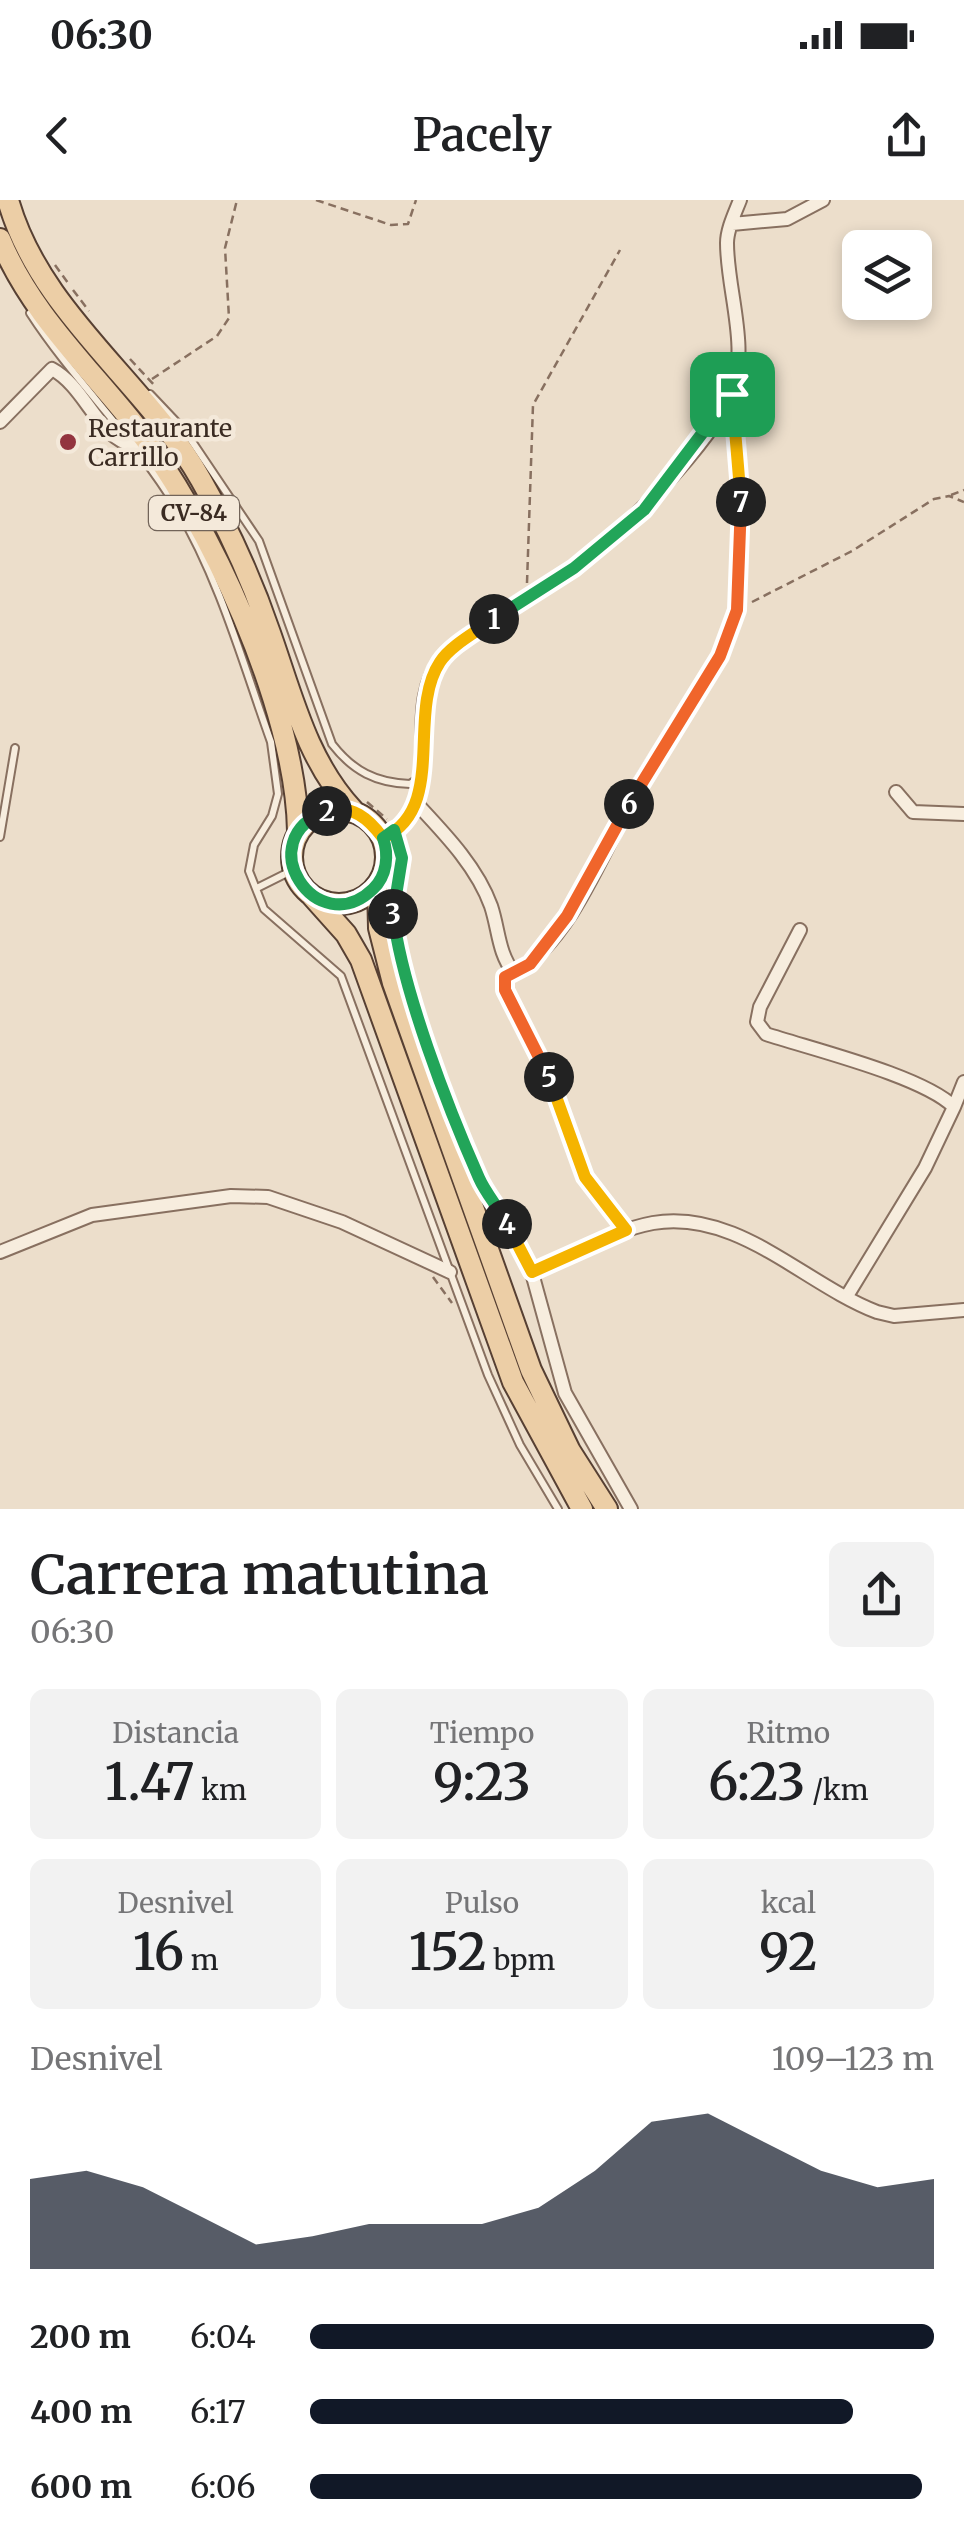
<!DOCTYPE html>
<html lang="es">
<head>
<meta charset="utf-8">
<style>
	:root { --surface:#fff; --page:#f2f2f2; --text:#202124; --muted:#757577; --accent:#111827 }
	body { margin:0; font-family:Merriweather,serif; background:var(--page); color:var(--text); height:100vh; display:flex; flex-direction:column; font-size:38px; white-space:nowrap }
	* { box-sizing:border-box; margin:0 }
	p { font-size:32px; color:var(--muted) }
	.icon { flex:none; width:55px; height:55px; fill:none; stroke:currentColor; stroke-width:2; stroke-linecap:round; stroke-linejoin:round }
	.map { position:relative; height:1309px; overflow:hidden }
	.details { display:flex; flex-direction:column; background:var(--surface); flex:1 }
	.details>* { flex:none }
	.controls { position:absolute; left:842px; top:30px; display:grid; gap:20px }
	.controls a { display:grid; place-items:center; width:90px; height:90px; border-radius:15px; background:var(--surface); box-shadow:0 5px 15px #0003; font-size:50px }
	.pin { position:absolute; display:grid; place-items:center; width:85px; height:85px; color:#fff; margin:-42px; border-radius:20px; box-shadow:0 5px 15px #0006 }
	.km { position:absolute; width:50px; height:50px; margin:-25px; border-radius:50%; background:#222; color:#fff; font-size:28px; line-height:50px; text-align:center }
	.round { display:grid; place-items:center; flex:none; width:105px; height:105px; border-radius:15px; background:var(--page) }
	.overview { display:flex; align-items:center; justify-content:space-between; height:170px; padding:0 30px }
	h1 { font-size:55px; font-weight:600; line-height:75px }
	.figures { display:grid; grid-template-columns:repeat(3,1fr); gap:15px; height:170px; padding:10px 30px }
	.figures div { display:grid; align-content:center; border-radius:15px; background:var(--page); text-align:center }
	.figures b { font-size:50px; font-weight:600 }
	.figures small { font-size:28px; font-weight:400 }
	.figures p { font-size:28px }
	.chart { height:280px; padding:20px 30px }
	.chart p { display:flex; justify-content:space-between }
	.chart svg { width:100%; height:180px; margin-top:10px; fill:var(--accent); opacity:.7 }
	ul { padding:0 30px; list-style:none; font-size:32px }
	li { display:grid; grid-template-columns:160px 120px 1fr; align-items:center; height:75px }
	li i { height:25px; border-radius:12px; background:var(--accent) }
	.status { display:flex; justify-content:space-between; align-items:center; height:70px; padding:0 50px; background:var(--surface); direction:ltr }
	.status svg { height:28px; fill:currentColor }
	header { display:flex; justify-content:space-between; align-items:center; height:130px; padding:0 30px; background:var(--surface); font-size:45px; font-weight:600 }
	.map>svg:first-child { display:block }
</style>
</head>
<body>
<div class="status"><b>06:30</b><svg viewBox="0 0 49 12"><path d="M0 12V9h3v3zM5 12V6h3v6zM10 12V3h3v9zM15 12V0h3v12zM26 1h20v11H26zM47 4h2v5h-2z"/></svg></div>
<header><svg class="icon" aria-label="back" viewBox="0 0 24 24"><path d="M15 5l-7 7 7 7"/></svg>Pacely<svg class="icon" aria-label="share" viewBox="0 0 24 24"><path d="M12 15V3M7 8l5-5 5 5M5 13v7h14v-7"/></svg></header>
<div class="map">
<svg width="964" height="1309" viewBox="0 0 964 1309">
	<rect width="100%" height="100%" fill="#ecdecb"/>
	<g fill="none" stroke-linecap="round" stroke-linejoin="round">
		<g stroke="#887060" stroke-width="10">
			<path id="service" d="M30 113C74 181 135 238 177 308 220 380 243 464 271 542L278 594 272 616 254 645 249 671 264 709 341 776 488 1175 520 1245 558 1309
				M150 194 185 231 259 341 332 544C353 571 376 583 410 584L419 578
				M0 637 15 548
				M257 688 293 670"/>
		</g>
		<g stroke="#887060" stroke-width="16">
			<path id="minor" d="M732 24 787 19 823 0
				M0 222 52 169C87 188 96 237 136 247
				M896 592 913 612 964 614
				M417 604C445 634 477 667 491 706 499 730 498 753 514 773 572 741 607 642 639 585 672 527 717 480 736 414 740 398 738 378 739 361 741 304 738 250 732 194
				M383 638C452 605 398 507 442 459 478 420 531 397 574 368 617 339 712 242 731 194 750 148 727 91 727 43 727 29 735 13 740 0
				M800 730 760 807 757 822 766 834C811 849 923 876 954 907L925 968 847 1096
				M954 907 964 882
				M481 982 532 1073 565 1193 631 1309
				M0 1052 92 1015 231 996 268 997 342 1022 450 1072
				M532 1073C573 1057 609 1031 653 1023 738 1009 804 1084 877 1112L894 1116 964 1110"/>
		</g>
		<g stroke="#574033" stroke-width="24">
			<path id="primary" d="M8 0C40 114 147 183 201 280 228 328 252 380 270 433 292 495 307 561 353 610
				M0 39C30 112 86 164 134 224 209 320 296 508 298 631
				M292 657a47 47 0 1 1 94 0a47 47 0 1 1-94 0Z
				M378 684 379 728 393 783 531 1170 570 1251 607 1309
				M312 696 346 734 361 760 513 1182 582 1309"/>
		</g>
		<path stroke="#887060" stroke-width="2.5" stroke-dasharray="8 5" stroke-linecap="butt" d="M316 0 391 25 408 24 416 0
			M55 65 68 83
			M73 90 89 111
			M130 159 155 186
			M152 179 217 136 229 118 225 48 237 0
			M951 295 964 290
			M527 383 533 205 620 50
			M752 402 852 351 934 299 949 296 964 302
			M367 602 387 619
			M394 690 401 671 398 639
			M505 783 560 903 585 977 618 1022
			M433 1077 452 1103"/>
		<use href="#service" stroke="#f7edde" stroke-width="6"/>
		<use href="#minor" stroke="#f7edde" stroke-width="12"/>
		<use href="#primary" stroke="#eccea6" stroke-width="20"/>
	</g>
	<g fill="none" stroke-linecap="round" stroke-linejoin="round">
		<g stroke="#fff" stroke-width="20">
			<path id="split-1" d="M494 419 574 368 644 310 732 194"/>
		</g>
		<g stroke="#fff" stroke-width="20">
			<path id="split-2" d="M327 611C352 604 369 619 383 638 448 608 406 513 440 462 451 445 478 431 494 419"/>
		</g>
		<g stroke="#fff" stroke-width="20">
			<path id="split-3" d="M327 611C248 639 317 743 373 689 387 676 389 655 383 638L394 630 402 658 393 714"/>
		</g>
		<g stroke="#fff" stroke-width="20">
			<path id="split-4" d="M393 714C402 789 448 908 479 978 486 994 499 1008 507 1024"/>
		</g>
		<g stroke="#fff" stroke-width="20">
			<path id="split-5" d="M507 1024 532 1072 626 1030 585 977 549 877"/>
		</g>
		<g stroke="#fff" stroke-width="20">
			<path id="split-6" d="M549 877 505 790V777L530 764 567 716 629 604"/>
		</g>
		<g stroke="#fff" stroke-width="20">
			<path id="split-7" d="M629 604 720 456 737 410 741 302"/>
		</g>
		<g stroke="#fff" stroke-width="20">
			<path id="split-8" d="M732 194 741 302"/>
		</g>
		<use href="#split-1" stroke="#22a559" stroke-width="12"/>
		<use href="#split-2" stroke="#f5b400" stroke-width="12"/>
		<use href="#split-3" stroke="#22a559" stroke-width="12"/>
		<use href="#split-4" stroke="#22a559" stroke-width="12"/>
		<use href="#split-5" stroke="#f5b400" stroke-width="12"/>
		<use href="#split-6" stroke="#f0652b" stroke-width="12"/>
		<use href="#split-7" stroke="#f0652b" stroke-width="12"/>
		<use href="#split-8" stroke="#f5b400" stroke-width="12"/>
	</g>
	<circle fill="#93343f" stroke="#f4e9da" stroke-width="4" cx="68" cy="242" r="10"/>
	<g text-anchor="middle" stroke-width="9" stroke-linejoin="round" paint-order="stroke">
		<rect fill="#f4e9da" stroke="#726459" stroke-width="2.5" x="149" y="296" width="90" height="34" rx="8"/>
		<g font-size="22" font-weight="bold" fill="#3a2b22">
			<text x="194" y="321">CV-84</text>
		</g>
		<g font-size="25" fill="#3a2b22" stroke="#f4e9da" text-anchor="start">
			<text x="88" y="237">Restaurante<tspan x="88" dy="29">Carrillo</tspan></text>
		</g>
	</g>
</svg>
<div class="controls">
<a><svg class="icon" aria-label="layers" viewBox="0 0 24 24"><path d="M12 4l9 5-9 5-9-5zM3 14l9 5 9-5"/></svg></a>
</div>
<div class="pin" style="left:732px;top:194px;background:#1e9e55"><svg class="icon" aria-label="arrive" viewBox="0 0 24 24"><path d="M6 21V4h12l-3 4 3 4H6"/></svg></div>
<b class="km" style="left:494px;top:419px">1</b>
<b class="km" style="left:327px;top:611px">2</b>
<b class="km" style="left:393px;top:714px">3</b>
<b class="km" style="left:507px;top:1024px">4</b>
<b class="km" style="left:549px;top:877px">5</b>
<b class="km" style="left:629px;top:604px">6</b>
<b class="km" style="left:741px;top:302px">7</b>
</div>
<section class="details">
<div class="overview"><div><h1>Carrera matutina</h1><p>06:30</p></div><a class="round"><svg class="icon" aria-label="share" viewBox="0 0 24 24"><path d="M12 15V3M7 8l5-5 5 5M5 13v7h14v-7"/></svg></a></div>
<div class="figures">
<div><p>Distancia</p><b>1.47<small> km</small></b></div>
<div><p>Tiempo</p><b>9:23</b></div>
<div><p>Ritmo</p><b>6:23<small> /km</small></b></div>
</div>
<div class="figures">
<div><p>Desnivel</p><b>16<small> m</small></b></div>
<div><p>Pulso</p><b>152<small> bpm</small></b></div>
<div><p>kcal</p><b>92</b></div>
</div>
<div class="chart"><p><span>Desnivel</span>109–123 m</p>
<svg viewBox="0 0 160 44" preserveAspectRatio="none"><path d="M0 44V22L10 20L20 24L30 31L40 38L50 36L60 33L70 33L80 33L90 29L100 20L110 8L120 6L130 13L140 20L150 24L160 22V44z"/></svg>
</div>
<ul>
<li><b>200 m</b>6:04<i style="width:100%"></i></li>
<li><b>400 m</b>6:17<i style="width:87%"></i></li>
<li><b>600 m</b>6:06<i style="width:98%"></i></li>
</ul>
</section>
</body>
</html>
